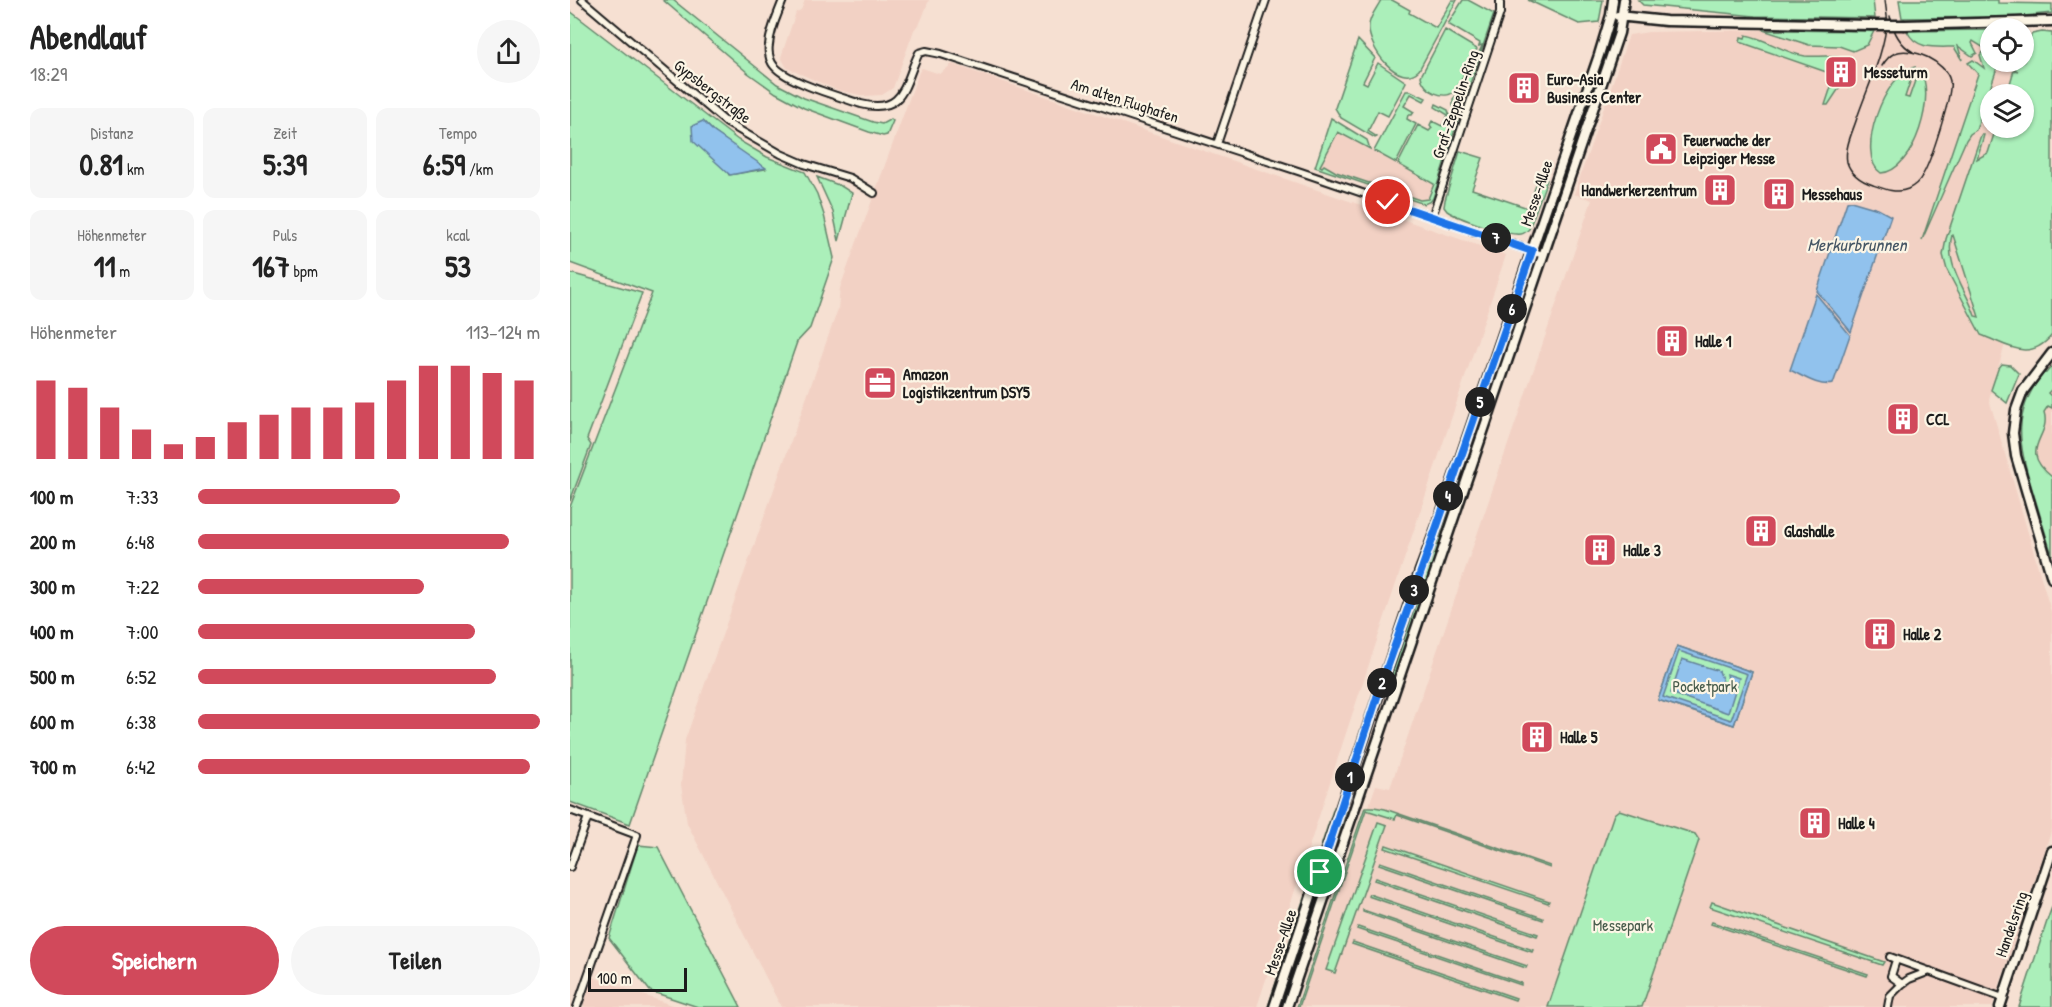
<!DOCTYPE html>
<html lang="de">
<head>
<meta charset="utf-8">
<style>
	:root { --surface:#fff; --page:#f6f6f6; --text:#222; --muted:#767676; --accent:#d1495b }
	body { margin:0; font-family:"Patrick Hand",sans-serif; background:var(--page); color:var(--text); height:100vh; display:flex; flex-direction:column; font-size:22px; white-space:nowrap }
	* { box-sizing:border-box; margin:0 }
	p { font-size:20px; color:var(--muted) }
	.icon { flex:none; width:33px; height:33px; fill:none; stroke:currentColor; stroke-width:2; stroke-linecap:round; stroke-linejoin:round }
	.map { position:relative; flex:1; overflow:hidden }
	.drawer { display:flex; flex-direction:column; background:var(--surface); width:570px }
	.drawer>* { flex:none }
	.buttons { position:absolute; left:1410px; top:18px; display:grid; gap:12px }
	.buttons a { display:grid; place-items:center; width:54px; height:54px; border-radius:50%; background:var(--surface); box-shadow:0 2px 4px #0004; font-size:30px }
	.scale { position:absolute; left:18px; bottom:15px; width:99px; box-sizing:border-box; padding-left:6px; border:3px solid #1c1c1c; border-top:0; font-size:16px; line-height:21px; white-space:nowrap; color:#1c1c1c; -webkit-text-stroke:4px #fcf5e5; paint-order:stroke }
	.pin { position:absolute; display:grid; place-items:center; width:51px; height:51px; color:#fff; margin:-26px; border:3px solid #fff; border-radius:50%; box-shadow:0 2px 6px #0007 }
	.km { position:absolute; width:30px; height:30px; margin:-15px; border-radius:50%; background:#222; color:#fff; font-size:16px; line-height:30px; text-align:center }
	.round { display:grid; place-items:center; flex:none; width:63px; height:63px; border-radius:32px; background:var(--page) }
	.headline { display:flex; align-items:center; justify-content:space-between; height:102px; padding:0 30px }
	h1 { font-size:33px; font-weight:700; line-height:45px }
	.stats { display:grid; grid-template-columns:repeat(3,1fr); gap:9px; height:102px; padding:6px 30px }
	.stats div { display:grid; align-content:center; border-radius:12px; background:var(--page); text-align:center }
	.stats b { font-size:30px; font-weight:700 }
	.stats small { font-size:16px; font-weight:400 }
	.stats p { font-size:16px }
	.chart { height:168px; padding:12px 30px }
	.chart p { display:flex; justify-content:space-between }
	.chart svg { width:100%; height:108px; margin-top:6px; stroke:var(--accent); stroke-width:6 }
	.primary-button { display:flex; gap:12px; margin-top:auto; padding:12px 30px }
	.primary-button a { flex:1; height:69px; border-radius:36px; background:var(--accent); color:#fff; font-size:24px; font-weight:700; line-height:69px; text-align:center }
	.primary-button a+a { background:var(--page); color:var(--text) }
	ul { padding:0 30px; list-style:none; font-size:20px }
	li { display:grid; grid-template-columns:96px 72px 1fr; align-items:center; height:45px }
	li i { height:15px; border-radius:8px; background:var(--accent) }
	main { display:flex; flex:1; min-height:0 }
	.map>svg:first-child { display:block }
</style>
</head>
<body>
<main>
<section class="drawer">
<div class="headline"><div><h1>Abendlauf</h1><p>18:29</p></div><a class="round"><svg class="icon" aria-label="share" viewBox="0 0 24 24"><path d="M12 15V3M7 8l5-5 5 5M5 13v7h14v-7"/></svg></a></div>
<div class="stats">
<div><p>Distanz</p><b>0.81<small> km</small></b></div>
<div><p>Zeit</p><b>5:39</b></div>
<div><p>Tempo</p><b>6:59<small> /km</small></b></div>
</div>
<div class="stats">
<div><p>Höhenmeter</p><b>11<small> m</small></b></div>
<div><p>Puls</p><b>167<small> bpm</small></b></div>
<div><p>kcal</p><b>53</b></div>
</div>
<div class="chart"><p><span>Höhenmeter</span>113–124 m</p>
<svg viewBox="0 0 160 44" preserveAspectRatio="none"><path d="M5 44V12M15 44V15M25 44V23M35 44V32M45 44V38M55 44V35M65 44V29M75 44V26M85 44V23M95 44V23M105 44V21M115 44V12M125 44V6M135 44V6M145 44V9M155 44V12"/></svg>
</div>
<ul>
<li><b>100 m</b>7:33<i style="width:59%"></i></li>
<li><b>200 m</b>6:48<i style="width:91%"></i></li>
<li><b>300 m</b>7:22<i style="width:66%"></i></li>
<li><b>400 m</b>7:00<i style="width:81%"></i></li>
<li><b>500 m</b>6:52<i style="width:87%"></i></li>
<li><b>600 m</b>6:38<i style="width:100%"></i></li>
<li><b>700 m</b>6:42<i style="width:97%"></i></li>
</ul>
<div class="primary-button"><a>Speichern</a><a>Teilen</a></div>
</section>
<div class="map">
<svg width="1482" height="1007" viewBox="0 0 1482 1007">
	<rect width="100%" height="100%" fill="#f6e0d2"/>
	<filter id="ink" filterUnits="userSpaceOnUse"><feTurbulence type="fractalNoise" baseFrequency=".0167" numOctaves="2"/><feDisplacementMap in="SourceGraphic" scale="12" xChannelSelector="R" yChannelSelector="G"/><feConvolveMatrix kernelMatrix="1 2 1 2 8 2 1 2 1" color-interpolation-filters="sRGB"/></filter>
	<g filter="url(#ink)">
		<path fill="#f2d1c4" d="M235 0H359L351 21 344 30 323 88 312 95 295 96 267 90 217 68 211 57 226 12 231 10Z
			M1193 30H1420V62H1444V70L1437 94H1420V128H1426L1418 153 1415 336 1435 344 1419 399 1482 615V829L1422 1007H729L806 785 820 788 1022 200 1004 194 1059 35 1079 32Z
			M382 64 936 255 778 727 687 1007H211L117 823 111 785 115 740 268 309 270 288 349 72 352 68 370 74Z
			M768 131 865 184 861 196 854 201 766 172 754 165 752 167 749 166Z
			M1482 362V555L1454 461 1450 434 1451 418 1455 402 1466 383Z
			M23 977 107 1007H13Z"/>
		<path fill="#abefba" stroke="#64866b" stroke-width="1.5" fill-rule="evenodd" d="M93 0H103L207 84 234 98 303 122 312 124 321 119 323 121 317 135 313 136 299 132 234 108 206 93 178 73Z
			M811 0H822L840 10 839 13 866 28 882 0H887L849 70C829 90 797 47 799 26 799 17 807 8 811 0Z
			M893 0H898L924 14 891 110 888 111 883 106V99L889 92 912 46V45L909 46 910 43 878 24Z
			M958 0H1033L1029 22 1009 24Z
			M1068 0H1303L1305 18 1185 16 1073 5Z
			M1329 0H1428V3L1482 4V13L1444 17 1332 18Z
			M0 11 168 140 197 157 235 172 247 194 254 215 264 258 240 328 227 342 60 824 0 802V507L82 293 0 263ZM133 121 144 132 195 169 159 175Z
			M875 30 907 49 886 90C875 102 853 91 851 76Z
			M1193 30 1304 31 1297 45 1283 51 1269 46 1239 45Z
			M1420 30 1417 42 1418 46 1414 48 1403 41 1402 43 1407 53 1402 56 1388 46 1392 60 1384 47C1366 47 1346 50 1337 31Z
			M1472 32 1482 33V335C1459 363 1438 345 1411 335L1377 270 1373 255 1376 239 1411 135H1414L1407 159 1418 153 1426 128H1454V94H1437L1444 70 1448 71 1445 69 1448 62H1454V47L1462 34ZM1382 235H1383L1409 317 1405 316C1397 290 1374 265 1382 235Z
			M1176 35C1197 39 1214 53 1235 56 1252 58 1275 50 1282 69L1258 105H1255L1265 75 1170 42 1171 37 1175 38Z
			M788 40 805 58 793 82 797 84 808 63 836 82 818 116 808 111 798 131 807 137 805 138 771 118 765 108Z
			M1414 51 1420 57V62H1429L1406 130 1400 134 1396 140 1352 240 1408 74 1398 63 1403 60 1414 68 1410 55Z
			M1345 67 1335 97 1339 98 1349 69C1368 92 1344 172 1311 173 1284 155 1315 72 1345 67Z
			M836 91H841L856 98 854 101 841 94 834 106 844 112 842 115H838L837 119 846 124 826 163 804 151Z
			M866 104 878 110 879 114 884 117 885 115 889 117 863 198 861 201 854 204 745 167 761 118 797 140 800 149 768 132 750 166 752 167 754 165 766 172 850 200 858 199 864 184 828 164 848 125 859 131 862 128 860 125 862 121 872 126 878 115 865 107Z
			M890 151 913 158 902 189 958 208 969 177 977 180 959 229C955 233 952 235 946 234 933 234 888 218 877 211L874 207 875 200Z
			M247 177 271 186 282 193 269 241 263 212Z
			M0 273 72 293 17 439 21 445 0 501Z
			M958 275 960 276 940 336 933 365 823 687 818 685 848 598 856 566 870 532Z
			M1432 364 1440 365 1449 374 1437 403 1421 390 1428 369Z
			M1482 366V389L1478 393 1482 397V408L1478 406 1474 412C1482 438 1446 448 1482 477V555C1475 533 1469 511 1462 489 1448 442 1442 412 1474 372L1476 373Z
			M1107 646 1182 672 1164 725 1088 700Z
			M764 807H767L701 1007H698Z
			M795 807H804L815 809 980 866V868L827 815 825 819 796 810 729 1007H727Z
			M773 809 777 811 757 870 750 900 713 1007H708L763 843Z
			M1049 810 1125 834 1129 840 1072 1007H978L1044 814Z
			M808 822 817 825 765 973 756 970Z
			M68 845 88 847 171 1007H128L80 991 39 938Z
			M816 845 979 901 978 903 815 848Z
			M810 862 973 918V920L809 864Z
			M805 878 968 934 967 936 804 880Z
			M799 894 963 950 962 952 798 896Z
			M1142 902 1314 962 1312 965 1140 907Z
			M1482 907V1007H1449L1479 915Z
			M793 910 957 966 956 968 793 912Z
			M1142 922 1298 974 1297 976 1141 924Z
			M788 927 951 983V985L787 929Z
			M783 942 946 998 945 1000 782 944Z"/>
		<path fill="#91c2ed" stroke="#628099" stroke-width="1.5" fill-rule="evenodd" d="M133 121 144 132 196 168 160 175 123 141 122 126Z
			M1281 201 1308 209 1321 216 1281 332 1247 291 1277 202Z
			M1246 294 1280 335 1263 384C1248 387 1233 376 1220 370Z
			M1107 646 1182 672 1164 725 1088 700ZM1109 651 1177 674 1161 720 1093 697Z
			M1112 659 1149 671 1155 687 1159 685 1157 674 1169 678 1158 713 1101 693Z"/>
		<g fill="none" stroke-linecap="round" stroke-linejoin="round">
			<g stroke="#1c1c1c" stroke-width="10">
				<path id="street" d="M12 0 157 123 211 154 234 164 280 178 304 193
					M213 0C208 14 200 29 199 45 198 50 199 58 202 63 212 81 271 97 291 104 336 115 334 82 349 53L356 51 371 54 731 172 973 255
					M647 144 696 0
					M862 217 930 13V0
					M0 810 67 835 7 1007
					M0 867 18 817
					M1320 957 1433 998
					M1326 960 1321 976 1332 984 1339 979 1360 971
					M1318 1007 1320 996 1332 984"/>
			</g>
			<g stroke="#1c1c1c" stroke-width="13">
				<path id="secondary" d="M1048 16 1096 21 1300 25
					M1335 25 1482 21
					M1482 353 1453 391 1446 410 1443 433 1446 456 1482 578
					M704 1007 850 571 867 526 1029 55 1041 15 1043 0
					M717 1007 1049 33 1054 0
					M1430 1007 1482 851"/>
			</g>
			<use href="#street" stroke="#fcf5e5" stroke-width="6"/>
			<use href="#secondary" stroke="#fcf5e5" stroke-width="8"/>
			<path stroke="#1c1c1c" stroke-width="1.5" d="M1315 0 1318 24
				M1320 16C1323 31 1329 44 1343 52
				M1312 66C1315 61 1319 56 1325 53 1342 46 1376 62 1380 81 1383 94 1360 164 1352 176 1349 182 1344 186 1338 189 1327 194 1314 189 1303 185 1291 181 1281 175 1277 162 1274 148 1283 131 1287 118 1298 86 1315 52 1317 18"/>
			<g stroke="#1c1c1c" stroke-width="13" stroke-linecap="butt">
				<path id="secondary-bridge" d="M1300 25H1335"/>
			</g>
			<use href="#secondary-bridge" stroke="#fcf5e5" stroke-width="8"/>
		</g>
	</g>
	<g fill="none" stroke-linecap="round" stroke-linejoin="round" filter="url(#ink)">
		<g stroke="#fff" stroke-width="12">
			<path id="route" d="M750 872 810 688 867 526 962 251 818 202"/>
		</g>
		<use href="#route" stroke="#1a73e8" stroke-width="8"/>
	</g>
	<defs>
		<g id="building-square" transform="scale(1.725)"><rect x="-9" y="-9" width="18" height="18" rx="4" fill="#d1495b" stroke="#fcf5e5"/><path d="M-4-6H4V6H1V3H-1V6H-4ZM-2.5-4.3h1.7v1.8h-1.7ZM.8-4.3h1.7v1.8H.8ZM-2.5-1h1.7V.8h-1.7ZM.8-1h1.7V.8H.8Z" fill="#fff"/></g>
		<g id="civic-square" transform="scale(1.725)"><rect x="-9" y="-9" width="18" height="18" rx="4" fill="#d1495b" stroke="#fcf5e5"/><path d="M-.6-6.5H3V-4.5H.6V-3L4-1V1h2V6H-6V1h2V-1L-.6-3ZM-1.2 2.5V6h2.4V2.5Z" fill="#fff"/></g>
		<g id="office-square" transform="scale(1.725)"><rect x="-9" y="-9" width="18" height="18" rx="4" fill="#d1495b" stroke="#fcf5e5"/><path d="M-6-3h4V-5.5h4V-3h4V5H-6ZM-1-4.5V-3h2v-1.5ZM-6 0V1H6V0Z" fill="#fff"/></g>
	</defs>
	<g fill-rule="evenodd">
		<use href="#building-square" x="1271" y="72"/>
		<use href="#building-square" x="954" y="88"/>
		<use href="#civic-square" x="1091" y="149"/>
		<use href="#building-square" x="1150" y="190"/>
		<use href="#building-square" x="1209" y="194"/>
		<use href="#building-square" x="1102" y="341"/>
		<use href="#office-square" x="310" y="383"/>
		<use href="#building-square" x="1333" y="419"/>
		<use href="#building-square" x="1191" y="531"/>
		<use href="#building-square" x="1030" y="550"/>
		<use href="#building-square" x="1310" y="634"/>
		<use href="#building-square" x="967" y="737"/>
		<use href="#building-square" x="1245" y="823"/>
	</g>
	<g text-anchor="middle" stroke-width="4.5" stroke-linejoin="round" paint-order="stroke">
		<g font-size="16" font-weight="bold" fill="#1c1c1c" stroke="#fcf5e5" text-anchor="start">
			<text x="1294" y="78">Messeturm</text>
			<text x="977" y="85">Euro-Asia<tspan x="977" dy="18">Business Center</tspan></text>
			<text x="1114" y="146">Feuerwache der<tspan x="1114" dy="18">Leipziger Messe</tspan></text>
			<text x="1127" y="196" text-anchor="end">Handwerkerzentrum</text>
			<text x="1232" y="200">Messehaus</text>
			<text x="1125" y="347">Halle 1</text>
			<text x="333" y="380">Amazon<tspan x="333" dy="18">Logistikzentrum DSY5</tspan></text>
			<text x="1356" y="425">CCL</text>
			<text x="1214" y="537">Glashalle</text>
			<text x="1053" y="556">Halle 3</text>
			<text x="1333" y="640">Halle 2</text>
			<text x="990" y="743">Halle 5</text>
			<text x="1268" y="829">Halle 4</text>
		</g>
		<g font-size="16" fill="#1c1c1c" stroke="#fcf5e5">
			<text transform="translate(143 91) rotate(38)" y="6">Gypsbergstraße</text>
			<text transform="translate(555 100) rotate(18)" y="6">Am alten Flughafen</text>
			<text transform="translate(885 104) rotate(-71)" y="6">Graf-Zeppelin-Ring</text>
			<text transform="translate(966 193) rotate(-71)" y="6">Messe-Allee</text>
			<text transform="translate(1441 924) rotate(-71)" y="6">Handelsring</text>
			<text transform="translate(710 942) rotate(-71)" y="6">Messe-Allee</text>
		</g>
		<g font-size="16" fill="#475b4b" stroke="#fcf5e5">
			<text x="1135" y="692">Pocketpark</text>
			<text x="1053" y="931">Messepark</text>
		</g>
		<g font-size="18" font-style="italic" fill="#455665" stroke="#fcf5e5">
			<text x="1287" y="251">Merkurbrunnen</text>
		</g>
	</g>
</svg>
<div class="buttons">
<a><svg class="icon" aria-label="locate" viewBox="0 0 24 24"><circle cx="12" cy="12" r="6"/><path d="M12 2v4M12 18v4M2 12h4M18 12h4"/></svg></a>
<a><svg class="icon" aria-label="layers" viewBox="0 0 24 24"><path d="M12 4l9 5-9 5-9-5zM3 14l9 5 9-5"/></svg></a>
</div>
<div class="scale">100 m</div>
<div class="pin" style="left:750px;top:872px;background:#1e9e55"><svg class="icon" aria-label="arrive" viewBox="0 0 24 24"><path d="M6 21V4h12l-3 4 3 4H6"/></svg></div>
<div class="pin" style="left:818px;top:202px;background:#d93025"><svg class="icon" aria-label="check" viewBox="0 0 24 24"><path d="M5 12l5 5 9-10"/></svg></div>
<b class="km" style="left:780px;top:777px">1</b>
<b class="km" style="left:812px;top:683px">2</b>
<b class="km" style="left:844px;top:590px">3</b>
<b class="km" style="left:878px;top:496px">4</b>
<b class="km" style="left:910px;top:402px">5</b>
<b class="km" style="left:942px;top:309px">6</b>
<b class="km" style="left:926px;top:238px">7</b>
</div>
</main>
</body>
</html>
